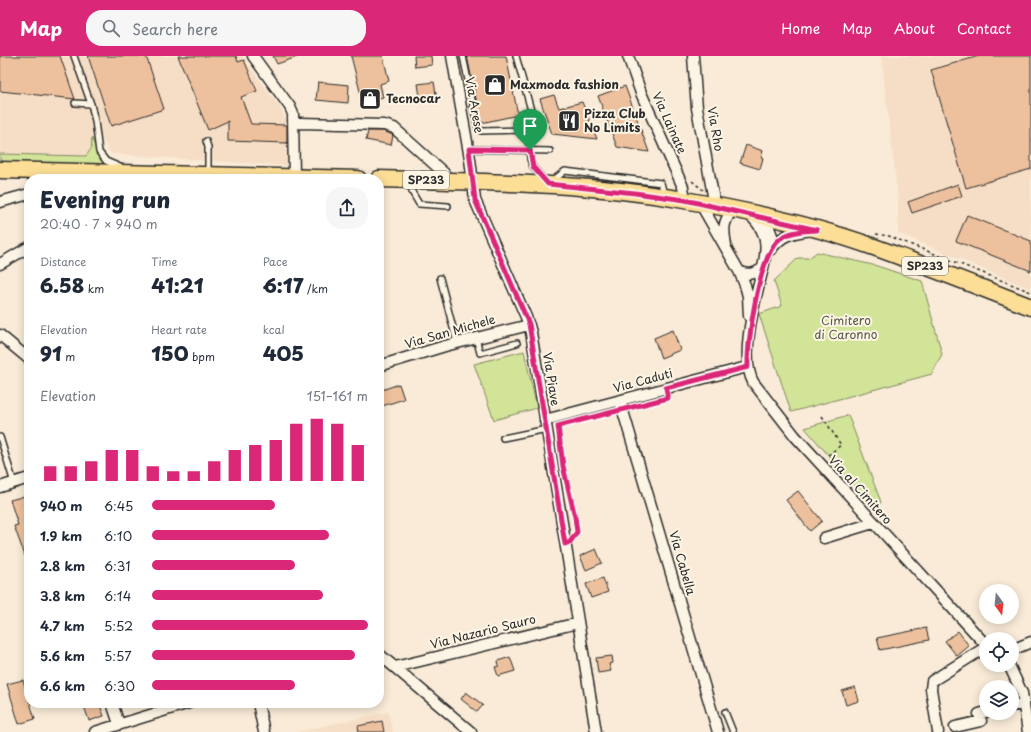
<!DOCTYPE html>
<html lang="en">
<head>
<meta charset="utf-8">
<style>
	:root { --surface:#fff; --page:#f6f6f7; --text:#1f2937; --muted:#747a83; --accent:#db2777 }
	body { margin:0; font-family:"Playpen Sans",sans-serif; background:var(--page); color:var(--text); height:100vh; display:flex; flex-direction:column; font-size:15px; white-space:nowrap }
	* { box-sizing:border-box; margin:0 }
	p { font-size:13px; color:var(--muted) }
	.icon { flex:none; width:22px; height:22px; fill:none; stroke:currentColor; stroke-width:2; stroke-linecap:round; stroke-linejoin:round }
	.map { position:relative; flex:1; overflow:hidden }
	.details { position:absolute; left:24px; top:118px; width:360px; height:534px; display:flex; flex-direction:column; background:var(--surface); border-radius:16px; box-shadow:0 2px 10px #0003 }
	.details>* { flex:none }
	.needle { width:26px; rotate:165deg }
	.controls { position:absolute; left:979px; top:528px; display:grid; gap:8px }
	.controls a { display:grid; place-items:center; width:40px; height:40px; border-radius:50%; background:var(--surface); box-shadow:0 2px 10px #0003; font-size:20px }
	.pin { position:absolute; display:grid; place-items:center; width:34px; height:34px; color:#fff; margin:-41px -17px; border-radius:50% 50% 50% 0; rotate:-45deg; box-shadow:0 0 4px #0007 }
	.pin .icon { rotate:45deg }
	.round { display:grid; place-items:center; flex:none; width:42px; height:42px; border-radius:16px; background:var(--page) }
	.summary { display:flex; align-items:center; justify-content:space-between; height:68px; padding:0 16px }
	h1 { font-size:22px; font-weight:800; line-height:30px }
	.stats { display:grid; grid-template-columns:repeat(3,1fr); gap:6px; height:68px; padding:4px 16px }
	.stats div { display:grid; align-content:center }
	.stats b { font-size:20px; font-weight:800 }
	.stats small { font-size:11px; font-weight:400 }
	.stats p { font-size:11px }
	.chart { height:112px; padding:8px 16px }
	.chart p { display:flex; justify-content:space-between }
	.chart svg { width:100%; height:72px; margin-top:4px; stroke:var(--accent); stroke-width:6 }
	ul { padding:0 16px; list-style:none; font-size:13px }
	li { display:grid; grid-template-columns:64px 48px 1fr; align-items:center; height:30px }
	li i { height:10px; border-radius:5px; background:var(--accent) }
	header { display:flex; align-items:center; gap:24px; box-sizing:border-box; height:56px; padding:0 20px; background:var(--accent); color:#fff }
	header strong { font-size:19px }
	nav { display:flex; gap:22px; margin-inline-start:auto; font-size:14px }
	.search { width:280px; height:36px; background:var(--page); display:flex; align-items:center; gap:10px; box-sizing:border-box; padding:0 14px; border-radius:16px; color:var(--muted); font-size:15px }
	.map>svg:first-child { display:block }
</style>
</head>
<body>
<header>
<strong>Map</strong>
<div class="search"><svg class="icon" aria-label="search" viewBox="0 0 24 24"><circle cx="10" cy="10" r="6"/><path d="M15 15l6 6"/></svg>Search here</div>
<nav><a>Home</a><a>Map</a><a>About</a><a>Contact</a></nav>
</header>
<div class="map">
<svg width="1031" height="676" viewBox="0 0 1031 676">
	<rect width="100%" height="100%" fill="#f9ebd7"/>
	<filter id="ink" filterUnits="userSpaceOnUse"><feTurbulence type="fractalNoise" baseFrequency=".025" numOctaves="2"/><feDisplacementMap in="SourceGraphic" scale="8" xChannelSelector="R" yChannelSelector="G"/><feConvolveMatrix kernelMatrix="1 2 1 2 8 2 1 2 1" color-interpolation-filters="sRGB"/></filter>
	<g filter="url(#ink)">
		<path fill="#f6dec6" d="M0 0H242L281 53 288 69V110L111 98 101 81 92 82 89 97 82 101 0 98Z
			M881 0H1031V233L898 177V142Z
			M388 656 393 676H296Z"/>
		<path fill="#d2e498" stroke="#7e8862" d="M92 82 99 102 111 111 0 109V98L86 100 91 93Z
			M817 196 877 210 922 225 942 298 932 318 791 356 759 258 782 250 774 225 798 202H809Z
			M524 295 537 352 494 364 474 308Z
			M848 359 881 446 876 455 805 372Z"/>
		<path fill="#eec19e" stroke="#2b2b2b" d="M0 0H60L75 43 0 35Z
			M88 0H146L164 53 111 70Z
			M178 0H236L238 6 244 4 257 35 241 41 251 68 287 69V87L228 85V65L208 74Z
			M273 0H296L297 1 277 8Z
			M351 0H383L389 25 380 28 383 41 363 47Z
			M414 0H431L432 9 415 11Z
			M467 0H506L518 59 481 67Z
			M979 0H1031V113L966 132 931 14Z
			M318 26 349 29 348 47 316 44Z
			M434 26 437 44 421 47 418 28Z
			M625 30 649 96 617 91 598 40Z
			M554 39 559 52 582 46 597 83 552 78 540 43Z
			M368 75H383L391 78 393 80 391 89 366 84Z
			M746 89 763 95 761 101 763 102 760 113 740 107Z
			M958 128 962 140 912 157 908 146Z
			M967 159 1031 185V215L956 185Z
			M673 274 680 294 661 302 654 282Z
			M399 328 404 343 379 351V335Z
			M798 435 822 465 810 475 786 444Z
			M29 439V508H28L14 470 18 469 10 444Z
			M596 493 602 507 586 514 580 500Z
			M603 522 608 536 591 542 586 528Z
			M926 572 929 584 880 594 877 582Z
			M958 575 969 590 957 600 945 585Z
			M612 600 613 607 609 608 611 615 598 617 596 602Z
			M510 601 515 615 498 620 495 611 499 610 498 605Z
			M23 624 35 663 19 668 7 628Z
			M855 631 859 645 846 649 842 635Z
			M466 636 483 649 477 656 461 643Z
			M83 647H99L104 660 89 665Z
			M382 665 384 676H359L358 670Z"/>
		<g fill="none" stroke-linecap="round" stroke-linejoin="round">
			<g stroke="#2b2b2b" stroke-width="8">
				<path id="service" d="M74 0 91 48
					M463 0 478 73 481 75 526 74
					M516 0 532 58 526 74 529 84 530 103 533 111 544 124
					M75 47 91 48 95 65 99 96 106 105 120 111
					M206 85 208 91V118
					M469 93 550 95
					M411 126 412 136 419 148 448 150
					M551 126 565 115 661 127 664 138
					M440 222 457 287
					M476 282 480 297 517 287
					M0 381 14 427
					M503 382 547 373
					M725 656 733 676"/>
			</g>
			<g stroke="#2b2b2b" stroke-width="13">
				<path id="minor" d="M253 0 290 51 293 58 294 121
					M452 0 470 103 475 144 526 261 531 276 596 676
					M628 0 641 37 683 131 685 144
					M693 0 697 52 715 150
					M294 68 300 67 384 69 394 72 444 117 445 125
					M0 146 29 138
					M700 147 739 215 745 229 748 240 749 260
					M747 157C775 178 765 204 758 232 752 257 741 303 753 326L795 380 986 589
					M765 161 774 185 772 193
					M726 189C723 172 723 167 732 154
					M772 192C784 177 794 177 812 174
					M0 208 29 191
					M739 215C748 220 755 218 763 212
					M0 279 29 303
					M379 310 445 290 529 269
					M620 345 718 676
					M545 364 747 311
					M0 431 29 422
					M824 482 873 467
					M1012 594 1031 586
					M379 598 471 676
					M1009 609 1022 637 1028 676
					M395 611 578 567
					M112 647 119 668
					M258 647 264 676
					M1012 650 1024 647
					M955 671 981 665 979 658 986 656
					M95 676 189 647
					M938 676 931 633 932 625 986 591"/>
			</g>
			<g stroke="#2b2b2b" stroke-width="19">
				<path id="primary" d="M0 114 358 123
					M379 123C481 126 583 126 684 144 748 155 813 169 874 191 927 210 979 231 1031 251"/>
			</g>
			<path stroke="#2b2b2b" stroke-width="1.5" stroke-dasharray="3 3" stroke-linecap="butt" d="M692 125 703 134
				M876 178 889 180 1031 236
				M822 360 841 389 827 400
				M559 370 563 406
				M564 412C568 429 581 465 575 480"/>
			<use href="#service" stroke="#fcf5e5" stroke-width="5"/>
			<use href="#minor" stroke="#fcf5e5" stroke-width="10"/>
			<use href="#primary" stroke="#fcde96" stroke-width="16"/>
		</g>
	</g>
	<g fill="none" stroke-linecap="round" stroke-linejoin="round" filter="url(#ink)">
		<g stroke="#fff" stroke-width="8">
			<path id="route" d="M469 93 530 94 533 111 548 128 635 137 685 144 817 174C805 175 791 175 781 182 759 196 747 286 748 311L666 332 668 342 558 370 563 410 575 461 577 476 570 486 565 488 529 268 475 144Z"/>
		</g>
		<use href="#route" stroke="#db2777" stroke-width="5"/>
	</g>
	<defs>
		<g id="shop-square" transform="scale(1.15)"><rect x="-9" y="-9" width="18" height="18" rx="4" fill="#2b2b2b" stroke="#fcf5e5"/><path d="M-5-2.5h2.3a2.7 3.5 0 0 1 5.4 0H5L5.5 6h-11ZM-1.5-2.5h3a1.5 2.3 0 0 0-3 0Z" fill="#fff"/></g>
		<g id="restaurant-square" transform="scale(1.15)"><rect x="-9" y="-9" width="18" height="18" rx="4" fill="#2b2b2b" stroke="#fcf5e5"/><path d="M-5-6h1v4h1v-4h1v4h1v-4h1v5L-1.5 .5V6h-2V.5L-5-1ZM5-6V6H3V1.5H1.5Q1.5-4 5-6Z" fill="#fff"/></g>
	</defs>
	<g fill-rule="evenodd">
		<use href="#shop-square" x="495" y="29"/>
		<use href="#shop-square" x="370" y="43"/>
		<use href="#restaurant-square" x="569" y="65"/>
	</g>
	<g text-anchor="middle" stroke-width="4" stroke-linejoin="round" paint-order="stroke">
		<g fill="#fcf5e5" stroke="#6a6863" stroke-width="1">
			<rect x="403" y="115" width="46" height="18" rx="3"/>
			<rect x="902" y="201" width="46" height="18" rx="3"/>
		</g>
		<g font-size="11" font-weight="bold" fill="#2b2b2b">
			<text x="426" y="128">SP233</text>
			<text x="925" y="214">SP233</text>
		</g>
		<g font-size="12" font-weight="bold" fill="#2b2b2b" stroke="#fcf5e5" text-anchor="start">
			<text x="510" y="33">Maxmoda fashion</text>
			<text x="386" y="47">Tecnocar</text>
			<text x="584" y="62">Pizza Club<tspan x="584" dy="14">No Limits</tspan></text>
		</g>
		<g font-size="12" fill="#2b2b2b" stroke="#fcf5e5">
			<text transform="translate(474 49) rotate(80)" y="4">Via Arese</text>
			<text transform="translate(669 67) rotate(66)" y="4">Via Lainate</text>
			<text transform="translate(715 73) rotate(80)" y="4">Via Rho</text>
			<text transform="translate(450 276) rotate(-16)" y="4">Via San Michele</text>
			<text transform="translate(551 323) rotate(81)" y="4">Via Piave</text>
			<text transform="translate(643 325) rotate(-15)" y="4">Via Caduti</text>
			<text transform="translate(860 434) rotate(48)" y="4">Via al Cimitero</text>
			<text transform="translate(682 507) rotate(74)" y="4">Via Cabella</text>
			<text transform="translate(483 576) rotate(-14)" y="4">Via Nazario Sauro</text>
		</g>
		<g font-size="12" fill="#555946" stroke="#fcf5e5">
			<text x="846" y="269">Cimitero<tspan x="846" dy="14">di Caronno</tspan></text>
		</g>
	</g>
</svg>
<div class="controls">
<a><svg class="needle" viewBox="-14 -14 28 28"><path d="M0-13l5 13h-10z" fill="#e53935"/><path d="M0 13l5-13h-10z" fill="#747a83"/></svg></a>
<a><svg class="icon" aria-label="locate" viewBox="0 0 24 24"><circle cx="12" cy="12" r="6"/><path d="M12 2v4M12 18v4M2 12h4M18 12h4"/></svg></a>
<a><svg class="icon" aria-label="layers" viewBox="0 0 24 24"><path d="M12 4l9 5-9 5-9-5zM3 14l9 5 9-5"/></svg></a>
</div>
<div class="pin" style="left:530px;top:94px;background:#1e9e55"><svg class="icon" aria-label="arrive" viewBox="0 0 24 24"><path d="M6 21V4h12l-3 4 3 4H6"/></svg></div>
<section class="details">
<div class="summary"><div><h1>Evening run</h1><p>20:40 · 7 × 940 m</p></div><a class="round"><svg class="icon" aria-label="share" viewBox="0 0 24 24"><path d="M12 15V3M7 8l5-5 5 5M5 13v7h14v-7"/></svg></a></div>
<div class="stats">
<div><p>Distance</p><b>6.58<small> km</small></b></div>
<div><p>Time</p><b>41:21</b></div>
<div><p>Pace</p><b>6:17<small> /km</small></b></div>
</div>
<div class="stats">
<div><p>Elevation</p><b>91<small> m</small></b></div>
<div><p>Heart rate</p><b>150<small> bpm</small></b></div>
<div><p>kcal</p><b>405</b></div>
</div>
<div class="chart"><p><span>Elevation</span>151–161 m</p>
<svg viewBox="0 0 160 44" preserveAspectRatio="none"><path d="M5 44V35M15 44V35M25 44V32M35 44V25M45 44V25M55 44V35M65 44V38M75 44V38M85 44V32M95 44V25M105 44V22M115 44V19M125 44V9M135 44V6M145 44V9M155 44V22"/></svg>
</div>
<ul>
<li><b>940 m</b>6:45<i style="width:57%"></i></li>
<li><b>1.9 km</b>6:10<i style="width:82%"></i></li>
<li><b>2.8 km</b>6:31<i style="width:66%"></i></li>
<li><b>3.8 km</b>6:14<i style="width:79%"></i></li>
<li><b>4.7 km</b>5:52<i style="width:100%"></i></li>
<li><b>5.6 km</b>5:57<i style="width:94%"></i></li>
<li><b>6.6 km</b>6:30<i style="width:66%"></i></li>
</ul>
</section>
</div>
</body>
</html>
